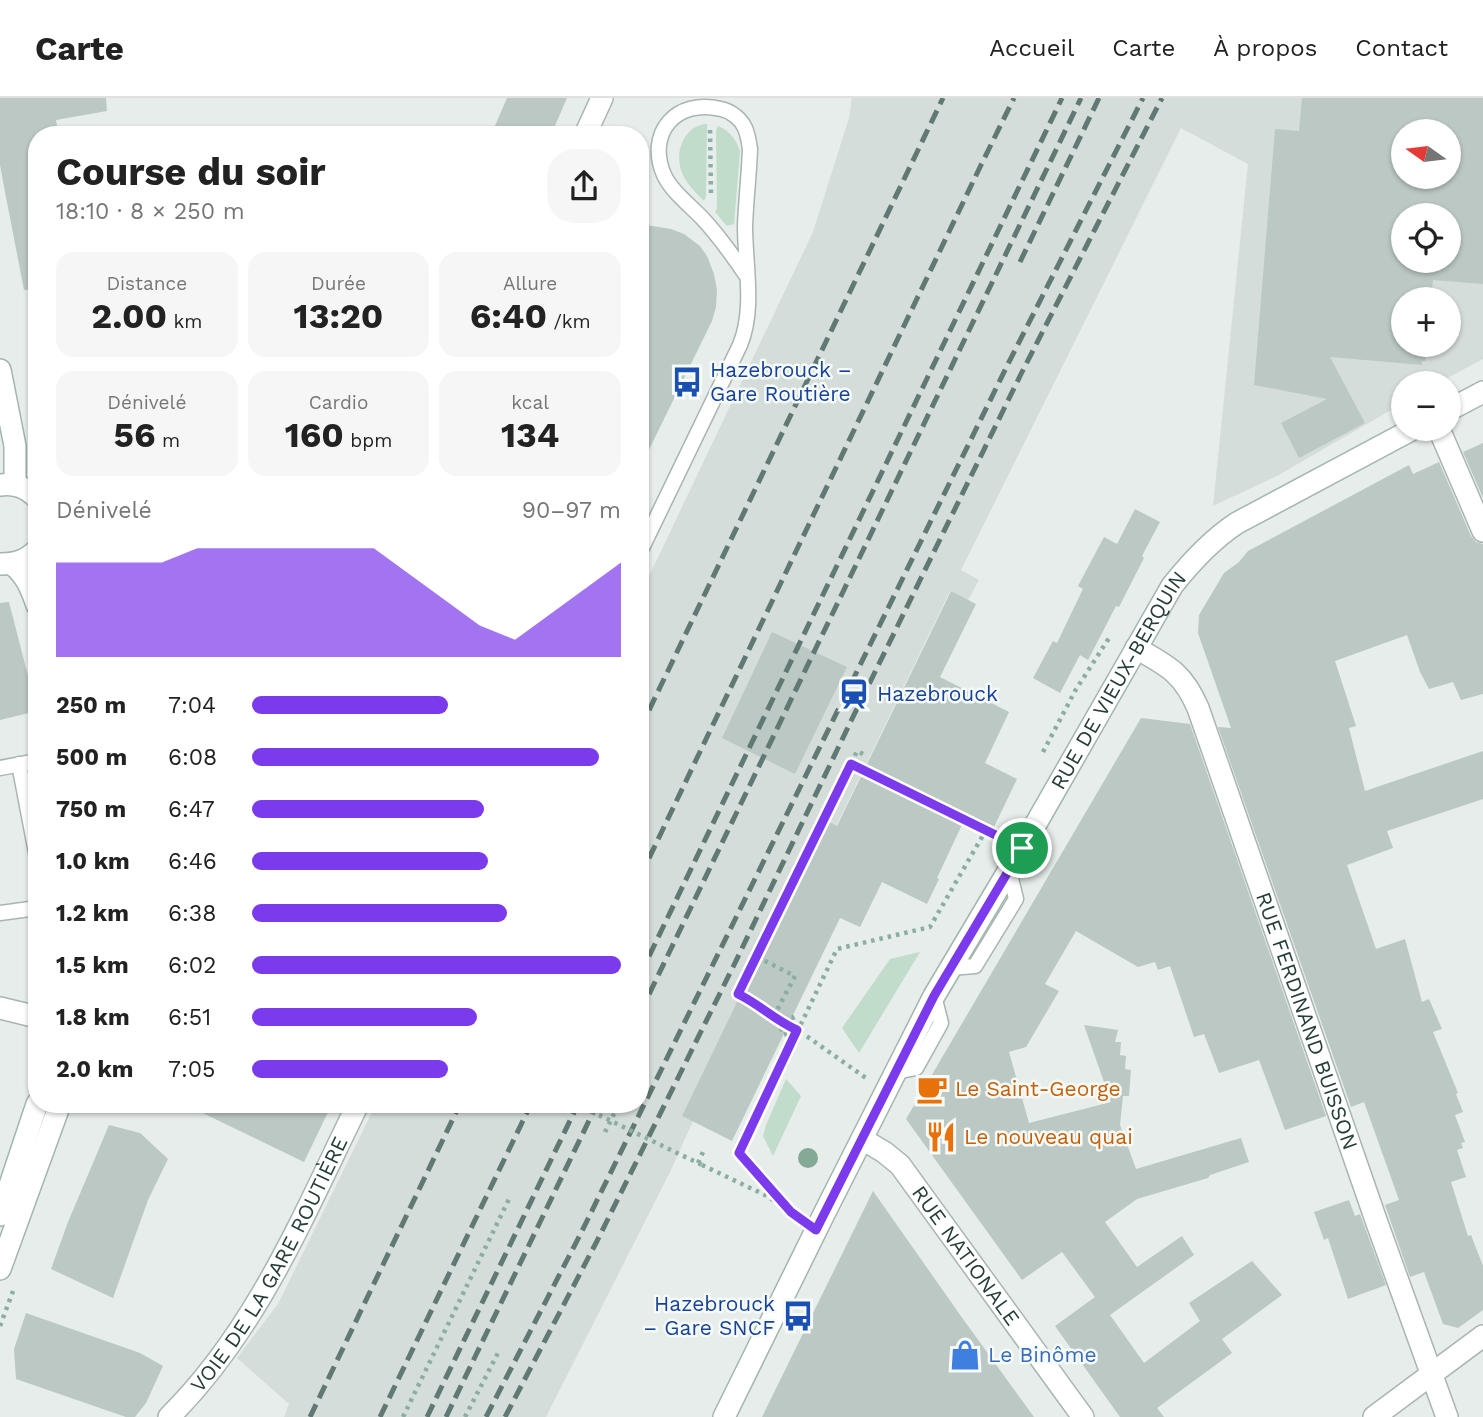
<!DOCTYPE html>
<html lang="fr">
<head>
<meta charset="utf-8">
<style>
	:root { --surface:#fff; --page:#f6f6f6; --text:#222; --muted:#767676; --line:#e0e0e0; --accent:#7c3aed }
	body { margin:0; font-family:"Work Sans",sans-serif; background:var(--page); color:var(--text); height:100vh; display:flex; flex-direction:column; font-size:26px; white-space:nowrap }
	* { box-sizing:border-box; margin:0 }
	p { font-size:23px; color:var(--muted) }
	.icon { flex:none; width:38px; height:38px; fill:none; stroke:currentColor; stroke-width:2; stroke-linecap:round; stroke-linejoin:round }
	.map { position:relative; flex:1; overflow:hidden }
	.side { position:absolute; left:28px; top:28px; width:621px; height:987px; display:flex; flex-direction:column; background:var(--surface); border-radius:28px; box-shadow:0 2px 5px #0004 }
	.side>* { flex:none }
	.needle { width:46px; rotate:284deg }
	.buttons { position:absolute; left:1391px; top:21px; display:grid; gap:14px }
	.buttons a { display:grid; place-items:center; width:70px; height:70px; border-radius:50%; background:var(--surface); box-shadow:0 2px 5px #0004; font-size:35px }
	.pin { position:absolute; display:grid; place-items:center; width:60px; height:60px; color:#fff; margin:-30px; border:4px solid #fff; border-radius:50%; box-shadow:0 2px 7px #0007 }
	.round { display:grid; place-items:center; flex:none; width:74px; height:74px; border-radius:28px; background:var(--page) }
	.headline { display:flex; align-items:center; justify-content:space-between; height:119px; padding:0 28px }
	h1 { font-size:38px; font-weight:700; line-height:52px }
	.metrics { display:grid; grid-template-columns:repeat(3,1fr); gap:10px; height:119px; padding:7px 28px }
	.metrics div { display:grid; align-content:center; border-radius:18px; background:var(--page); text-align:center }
	.metrics b { font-size:35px; font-weight:700 }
	.metrics small { font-size:19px; font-weight:400 }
	.metrics p { font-size:19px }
	.chart { height:196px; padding:14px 28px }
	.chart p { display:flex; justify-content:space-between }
	.chart svg { width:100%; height:126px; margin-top:7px; fill:var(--accent); opacity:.7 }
	ul { padding:0 28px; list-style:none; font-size:23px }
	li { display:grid; grid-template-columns:112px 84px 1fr; align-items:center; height:52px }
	li i { height:18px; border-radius:9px; background:var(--accent) }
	header { display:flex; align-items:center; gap:42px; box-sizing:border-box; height:98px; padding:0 35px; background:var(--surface); border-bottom:2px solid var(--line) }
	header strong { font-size:33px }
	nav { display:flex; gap:38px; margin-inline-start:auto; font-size:24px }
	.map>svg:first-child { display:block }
</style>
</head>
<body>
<header>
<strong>Carte</strong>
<nav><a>Accueil</a><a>Carte</a><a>À propos</a><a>Contact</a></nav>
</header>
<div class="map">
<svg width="1483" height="1319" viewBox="0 0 1483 1319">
	<rect width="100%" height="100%" fill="#e6edea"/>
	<path fill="#d4ddd9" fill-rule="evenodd" d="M852 0H1483V261L1438 285H1404L1403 305 1277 378 1213 408 1248 66 1181 30 961 472 979 482 968 502 950 493 693 1023 670 1074 546 1319H284L289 1306 237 1260 278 1206 376 1006H640L641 495 813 134 849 20ZM1404 33H1449V79H1404ZM1404 117H1449V163H1404ZM1404 201H1449V247H1404Z"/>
	<path fill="#c1dcca" d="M707 26 706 99 704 103C696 95 688 87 683 77 673 57 683 27 707 26Z
		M718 28C730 33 736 41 740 53L734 126 727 128 715 114 717 110 716 33Z
		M920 854 859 955 842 930 890 861Z
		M786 981 801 998 773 1058 763 1038 766 1027Z"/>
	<path fill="#bbc8c4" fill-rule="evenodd" d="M0 0H106L107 13 56 22 59 37H37V191L24 192 5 94 0 67Z
		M507 0H567L551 37H491Z
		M1302 0H1483V186L1433 182 1431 201H1404V247H1427L1425 263H1422V267L1330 259 1365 325 1299 360 1281 325 1327 301 1254 287 1275 31 1299 33ZM1404 33H1449V79H1404ZM1404 117H1449V163H1404Z
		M640 126 671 131 684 136 700 148 707 158 714 176 717 192 716 209 712 223 640 370Z
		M1483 345V400L1463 354Z
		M1439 364 1471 438 1476 444 1483 446V596L1461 602 1453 584 1429 591 1420 574 1407 537 1335 563 1356 628 1349 630 1365 693 1483 653V701L1387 733 1393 750 1347 767 1376 851 1405 841 1422 904 1429 901 1442 931 1433 934 1458 995 1456 996 1463 1014 1455 1017 1465 1044 1461 1045 1463 1050 1457 1052 1466 1079 1451 1084 1468 1138 1471 1137 1483 1168V1212L1458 1230 1443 1226 1424 1174 1410 1179 1385 1107 1399 1102 1364 1004 1351 1009 1218 629 1231 630 1198 535 1199 517 1224 475 1239 464 1248 453 1409 367 1413 376Z
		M1135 411 1160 424 1142 458 1144 460 1119 509 1116 508 1088 562 1080 557 1060 595 1033 580 1053 543 1057 545 1083 491 1078 488 1104 439 1117 446Z
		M951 493 976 506 940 579 1009 614 985 665 1017 681 994 729 967 716 937 780 939 781 927 806 882 784 860 829 840 820 732 1043 682 1018 825 722 837 728Z
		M9 504 37 613 0 622V505Z
		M772 534 847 569 795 676 722 640Z
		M1141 620 1190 626 1326 1018 1285 1032 1259 962 1219 975 1204 936 1194 939 1170 868 1158 872 1155 864 1138 869 1076 833 1045 886 1059 893 1026 949 1009 954 1029 1025 1111 1004 1084 927 1118 932 1115 944H1121L1120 957 1126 958 1125 971 1131 972 1129 998H1123L1120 1027 1136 1071 1241 1040 1249 1064 1210 1077 1208 1080 1137 1101 1105 1124 1137 1169 1182 1138 1194 1157 1110 1217 1144 1265 1200 1223 1189 1205 1252 1163 1282 1197 1222 1241 1232 1255 1157 1310 1164 1319H1120L1055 1228 1095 1199 1062 1154 1022 1182 906 1021Z
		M184 1006H332L304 1064Z
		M109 1027 140 1035 168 1061 148 1102 113 1200 51 1171 68 1124Z
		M873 1093 963 1221 1034 1319H762Z
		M1349 1102 1355 1118 1360 1116 1386 1187 1348 1201 1328 1140 1324 1142 1314 1114Z
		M26 1215 140 1255 163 1268 146 1305 135 1319H126L16 1281 14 1251Z"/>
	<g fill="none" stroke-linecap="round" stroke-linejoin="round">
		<g stroke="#a9b5b1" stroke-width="17">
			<path id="lane" d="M640 454 740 247C755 211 745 167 745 128 746 102 749 77 750 51 749 44 748 37 745 30 741 21 731 13 721 11 676 0 646 35 664 77 672 94 690 107 703 121 719 138 733 158 746 177
				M19 666 37 760
				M0 670 37 663
				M0 815 37 810
				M950 870 975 868 1016 801 1009 772
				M896 974 916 970 941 925 934 898"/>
		</g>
		<g stroke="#a9b5b1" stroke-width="24">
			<g id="street">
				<path d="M585 37 602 0"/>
				<path d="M1439 331 1483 433"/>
				<path id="s1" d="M1136 550C1168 568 1183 575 1198 610L1377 1125 1447 1319"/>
				<path d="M0 910 37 919"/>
				<path id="s2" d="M862 1041 884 1054 900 1067 1083 1319"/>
				<path id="s3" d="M169 1319C257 1232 304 1116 358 1006"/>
				<path d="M1374 1319 1483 1238"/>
			</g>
		</g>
		<g stroke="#a2b5af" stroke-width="24">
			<g id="secondary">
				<path d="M0 272 15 348V387"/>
				<path d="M1449 312 1483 294"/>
				<path d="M0 387C15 385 26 389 37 400"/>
				<path d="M1 466C15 466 26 463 37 452"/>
				<path d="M12 466C26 477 31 490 37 507"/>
				<path d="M0 1117 37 1006"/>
				<path d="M0 1171 60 1006"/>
				<path id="s4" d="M724 1319 824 1116 934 898 1022 750 1172 488C1191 464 1211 442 1237 425L1413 331"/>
			</g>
		</g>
		<path stroke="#8aaea4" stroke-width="4.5" stroke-dasharray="3.5 5" stroke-linecap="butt" d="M710 32 711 97
			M1043 654 1075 593 1109 540
			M863 656 857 653 739 896C759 906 776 923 798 932L866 980
			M851 666 1000 738
			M757 859 795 878 774 918
			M792 919 798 932 783 937 779 921Z
			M640 960 647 946
			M554 1010 556 1006
			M605 1034 619 1006
			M698 1065 703 1054
			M702 1067 765 1097 784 1109
			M791 1114 739 1055 837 851 930 829 986 732
			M0 1228 13 1193
			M403 1319 510 1099
			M465 1319 500 1251"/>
		<use href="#lane" stroke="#fff" stroke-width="14"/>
		<use href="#street" stroke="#fff" stroke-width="21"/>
		<use href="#secondary" stroke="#fff" stroke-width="21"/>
		<path stroke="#617974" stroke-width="5" stroke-dasharray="14 7" stroke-linecap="butt" d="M1020 164 1099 0
			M640 631 943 0
			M640 779 981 67 1014 0
			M640 877 1062 0
			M640 915 1081 0
			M310 1319 460 1006
			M380 1319 531 1006
			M427 1319 578 1006
			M446 1319 597 1006
			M486 1319 581 1135 1008 266 1143 0
			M505 1319 597 1143 734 867 851 623 1022 274 1162 0"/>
		<path stroke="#8aaea4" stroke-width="4.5" stroke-dasharray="3.5 5" stroke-linecap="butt" d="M576 1006 702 1067"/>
	</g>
	<circle fill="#84a994" cx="808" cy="1060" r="10"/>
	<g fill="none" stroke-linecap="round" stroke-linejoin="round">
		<g stroke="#fff" stroke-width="14">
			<path id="route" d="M851 666 1022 750 934 898 816 1132 791 1114 739 1055 797 932C776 923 759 906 738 896Z"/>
		</g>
		<use href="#route" stroke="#7c3aed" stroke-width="9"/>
	</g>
	<defs>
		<g id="bus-bare" transform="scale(2.415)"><path d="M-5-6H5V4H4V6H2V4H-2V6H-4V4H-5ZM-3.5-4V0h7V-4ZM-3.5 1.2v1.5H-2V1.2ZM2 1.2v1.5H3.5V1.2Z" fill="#1a4fb4" stroke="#f6faf8" stroke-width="2.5" paint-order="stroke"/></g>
		<g id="station-bare" transform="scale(2.415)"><path d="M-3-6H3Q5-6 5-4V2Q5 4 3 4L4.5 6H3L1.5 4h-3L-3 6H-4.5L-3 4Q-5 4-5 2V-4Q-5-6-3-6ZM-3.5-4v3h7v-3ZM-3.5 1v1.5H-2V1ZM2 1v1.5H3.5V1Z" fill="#1a4fb4" stroke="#f6faf8" stroke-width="2.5" paint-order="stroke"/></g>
		<g id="cafe-bare" transform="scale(2.415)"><path d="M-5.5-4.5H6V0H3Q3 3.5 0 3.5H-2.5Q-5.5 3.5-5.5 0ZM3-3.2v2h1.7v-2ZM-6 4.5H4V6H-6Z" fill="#e8710a" stroke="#f6faf8" stroke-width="2.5" paint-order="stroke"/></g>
		<g id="restaurant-bare" transform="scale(2.415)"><path d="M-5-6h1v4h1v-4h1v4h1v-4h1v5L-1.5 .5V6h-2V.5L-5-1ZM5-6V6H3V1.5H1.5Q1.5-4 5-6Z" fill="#e8710a" stroke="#f6faf8" stroke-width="2.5" paint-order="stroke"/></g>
		<g id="shop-bare" transform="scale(2.415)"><path d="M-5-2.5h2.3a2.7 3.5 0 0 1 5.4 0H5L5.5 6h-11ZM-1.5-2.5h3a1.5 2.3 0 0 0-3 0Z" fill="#3f7fe0" stroke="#f6faf8" stroke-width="2.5" paint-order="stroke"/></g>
	</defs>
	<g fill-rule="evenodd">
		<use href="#bus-bare" x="687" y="284"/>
		<use href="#station-bare" x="854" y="596"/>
		<use href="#cafe-bare" x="932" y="991"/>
		<use href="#restaurant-bare" x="941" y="1039"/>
		<use href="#bus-bare" x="798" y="1218"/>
		<use href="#shop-bare" x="965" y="1257"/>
	</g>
	<g text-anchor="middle" stroke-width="5" stroke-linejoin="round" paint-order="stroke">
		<g font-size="21" fill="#164399" stroke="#f6faf8" text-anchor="start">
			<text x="710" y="279">Hazebrouck –<tspan x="710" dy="24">Gare Routière</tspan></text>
			<text x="877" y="603">Hazebrouck</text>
			<text x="775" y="1213" text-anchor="end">Hazebrouck<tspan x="775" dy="24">– Gare SNCF</tspan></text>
		</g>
		<g font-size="21" fill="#263e39" stroke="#f6faf8">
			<text dy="7" stroke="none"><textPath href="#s4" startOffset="836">RUE DE VIEUX-BERQUIN</textPath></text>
			<text dy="7" stroke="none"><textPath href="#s1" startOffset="420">RUE FERDINAND BUISSON</textPath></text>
			<text dy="7" stroke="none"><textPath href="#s2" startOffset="158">RUE NATIONALE</textPath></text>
			<text dy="7" stroke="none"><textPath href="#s3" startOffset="184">VOIE DE LA GARE ROUTIÈRE</textPath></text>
		</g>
		<g font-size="21" fill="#c56008" stroke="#f6faf8" text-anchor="start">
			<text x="955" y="998">Le Saint-George</text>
			<text x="964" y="1046">Le nouveau quai</text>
		</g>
		<g font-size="21" fill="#366cbe" stroke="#f6faf8" text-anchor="start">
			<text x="988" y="1264">Le Binôme</text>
		</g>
	</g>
</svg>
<div class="buttons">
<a><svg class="needle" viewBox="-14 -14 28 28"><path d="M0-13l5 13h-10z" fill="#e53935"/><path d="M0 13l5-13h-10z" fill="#767676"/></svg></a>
<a><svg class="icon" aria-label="locate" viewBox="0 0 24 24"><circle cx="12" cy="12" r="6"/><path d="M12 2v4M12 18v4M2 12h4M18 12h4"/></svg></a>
<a>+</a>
<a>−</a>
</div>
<div class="pin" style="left:1022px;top:750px;background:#1e9e55"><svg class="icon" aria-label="arrive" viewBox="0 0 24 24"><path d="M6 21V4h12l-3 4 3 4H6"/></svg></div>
<section class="side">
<div class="headline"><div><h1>Course du soir</h1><p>18:10 · 8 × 250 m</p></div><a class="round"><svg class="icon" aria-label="share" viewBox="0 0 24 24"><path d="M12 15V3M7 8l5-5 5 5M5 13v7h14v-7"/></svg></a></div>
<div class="metrics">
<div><p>Distance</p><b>2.00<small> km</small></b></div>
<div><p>Durée</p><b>13:20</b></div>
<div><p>Allure</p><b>6:40<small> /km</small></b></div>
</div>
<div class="metrics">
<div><p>Dénivelé</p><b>56<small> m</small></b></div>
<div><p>Cardio</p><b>160<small> bpm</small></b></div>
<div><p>kcal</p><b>134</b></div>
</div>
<div class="chart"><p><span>Dénivelé</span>90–97 m</p>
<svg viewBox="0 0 160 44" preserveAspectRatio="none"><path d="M0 44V11L10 11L20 11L30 11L40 6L50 6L60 6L70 6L80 6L90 6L100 15L110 24L120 33L130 38L140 29L150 20L160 11V44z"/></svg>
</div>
<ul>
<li><b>250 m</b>7:04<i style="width:53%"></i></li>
<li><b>500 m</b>6:08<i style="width:94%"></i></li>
<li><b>750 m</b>6:47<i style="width:63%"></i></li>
<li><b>1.0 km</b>6:46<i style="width:64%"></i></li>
<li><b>1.2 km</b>6:38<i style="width:69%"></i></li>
<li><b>1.5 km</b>6:02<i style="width:100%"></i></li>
<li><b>1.8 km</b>6:51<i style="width:61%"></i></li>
<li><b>2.0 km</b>7:05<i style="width:53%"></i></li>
</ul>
</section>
</div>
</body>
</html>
